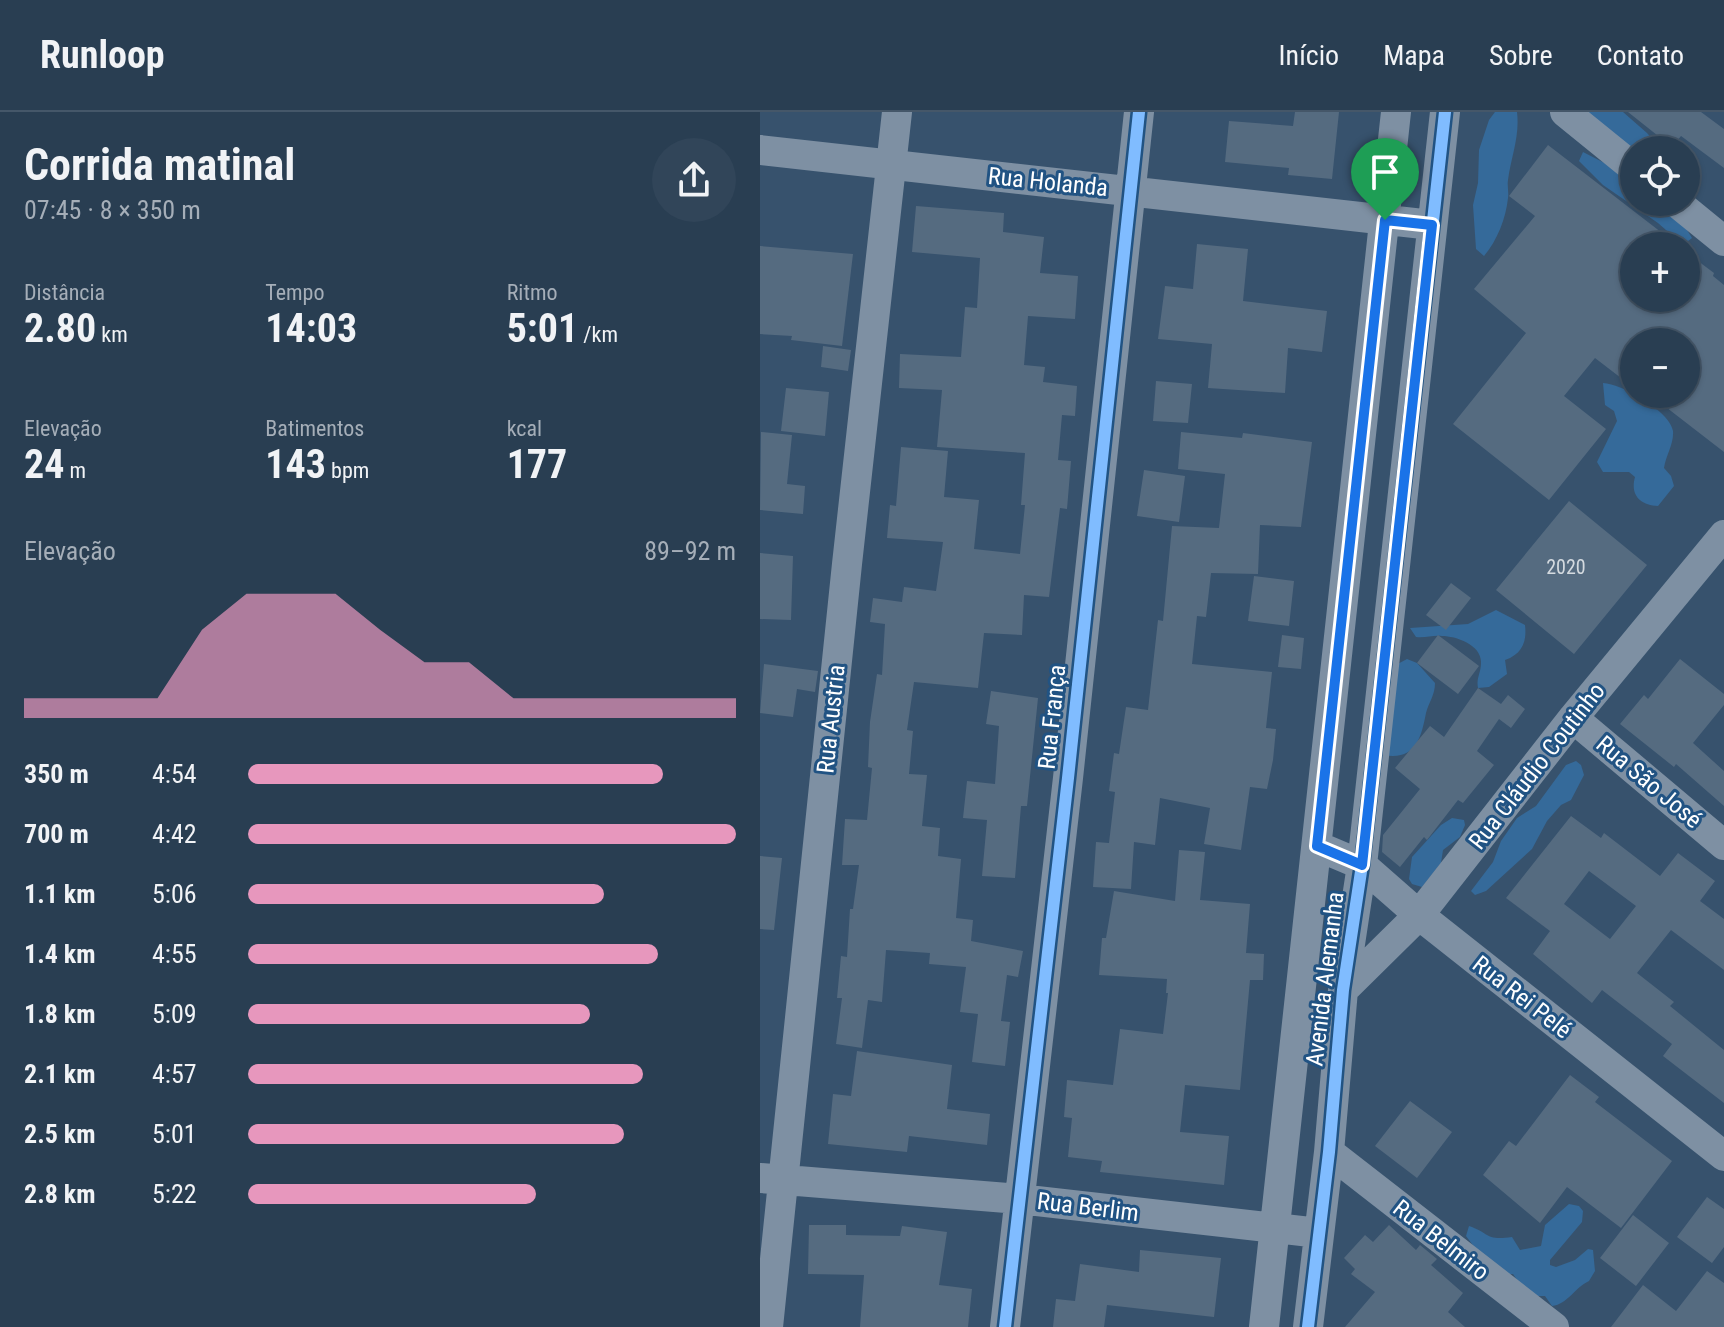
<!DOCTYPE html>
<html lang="pt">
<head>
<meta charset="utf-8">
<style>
	:root { --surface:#293e52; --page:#314559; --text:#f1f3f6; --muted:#a5aeb8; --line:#455769; --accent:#e797bd }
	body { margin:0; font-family:"Roboto Condensed",sans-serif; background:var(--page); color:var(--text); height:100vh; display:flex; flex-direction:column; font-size:30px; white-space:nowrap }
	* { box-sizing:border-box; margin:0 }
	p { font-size:26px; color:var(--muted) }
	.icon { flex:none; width:44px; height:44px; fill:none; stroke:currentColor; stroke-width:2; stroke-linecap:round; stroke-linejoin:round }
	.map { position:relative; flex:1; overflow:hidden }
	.panel { display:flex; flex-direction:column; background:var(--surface); width:760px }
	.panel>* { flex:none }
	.buttons { position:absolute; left:860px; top:24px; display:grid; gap:16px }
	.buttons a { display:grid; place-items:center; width:80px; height:80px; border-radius:50%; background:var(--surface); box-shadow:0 2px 6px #0004,0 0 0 2px var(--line); font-size:40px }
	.pin { position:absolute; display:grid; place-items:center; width:68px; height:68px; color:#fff; margin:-82px -34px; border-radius:50% 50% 50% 0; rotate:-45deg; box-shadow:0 0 8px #0007 }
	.pin .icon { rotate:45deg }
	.round { display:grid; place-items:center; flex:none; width:84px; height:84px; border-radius:42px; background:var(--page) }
	.head { display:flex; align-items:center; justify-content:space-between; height:136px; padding:0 24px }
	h1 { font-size:44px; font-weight:700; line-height:60px }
	.metrics { display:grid; grid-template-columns:repeat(3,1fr); gap:12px; height:136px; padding:8px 24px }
	.metrics div { display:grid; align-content:center }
	.metrics b { font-size:40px; font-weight:700 }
	.metrics small { font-size:22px; font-weight:400 }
	.metrics p { font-size:22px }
	.chart { height:224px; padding:16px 24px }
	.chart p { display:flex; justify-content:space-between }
	.chart svg { width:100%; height:144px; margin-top:8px; fill:var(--accent); opacity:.7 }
	ul { padding:0 24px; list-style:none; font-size:26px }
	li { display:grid; grid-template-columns:128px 96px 1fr; align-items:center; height:60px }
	li i { height:20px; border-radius:10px; background:var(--accent) }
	header { display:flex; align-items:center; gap:48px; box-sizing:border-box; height:112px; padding:0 40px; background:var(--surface); border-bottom:2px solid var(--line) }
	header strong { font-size:38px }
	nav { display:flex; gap:44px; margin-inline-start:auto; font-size:28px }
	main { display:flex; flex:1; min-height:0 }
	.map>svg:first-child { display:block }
</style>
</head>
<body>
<header>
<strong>Runloop</strong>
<nav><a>Início</a><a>Mapa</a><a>Sobre</a><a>Contato</a></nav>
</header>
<main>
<section class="panel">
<div class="head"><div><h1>Corrida matinal</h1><p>07:45 · 8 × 350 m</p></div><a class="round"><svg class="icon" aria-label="share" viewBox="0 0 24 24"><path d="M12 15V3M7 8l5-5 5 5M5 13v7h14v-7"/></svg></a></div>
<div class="metrics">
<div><p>Distância</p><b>2.80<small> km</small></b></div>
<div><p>Tempo</p><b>14:03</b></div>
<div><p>Ritmo</p><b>5:01<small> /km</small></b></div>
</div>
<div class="metrics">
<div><p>Elevação</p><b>24<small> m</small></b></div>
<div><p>Batimentos</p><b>143<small> bpm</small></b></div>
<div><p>kcal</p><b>177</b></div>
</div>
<div class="chart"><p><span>Elevação</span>89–92 m</p>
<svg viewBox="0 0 160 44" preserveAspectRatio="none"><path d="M0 44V38L10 38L20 38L30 38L40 17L50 6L60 6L70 6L80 17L90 27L100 27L110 38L120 38L130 38L140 38L150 38L160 38V44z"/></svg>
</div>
<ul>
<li><b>350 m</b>4:54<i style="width:85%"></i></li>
<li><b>700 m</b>4:42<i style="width:100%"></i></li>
<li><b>1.1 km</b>5:06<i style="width:73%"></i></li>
<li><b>1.4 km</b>4:55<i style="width:84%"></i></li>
<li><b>1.8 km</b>5:09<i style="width:70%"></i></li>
<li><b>2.1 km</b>4:57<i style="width:81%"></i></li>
<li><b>2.5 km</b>5:01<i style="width:77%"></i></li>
<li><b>2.8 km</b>5:22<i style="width:59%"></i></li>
</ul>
</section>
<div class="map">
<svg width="964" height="1215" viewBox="0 0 964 1215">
	<rect width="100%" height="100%" fill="#37526d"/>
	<path fill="#356a9a" d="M735 0H757C760 24 751 45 748 68 747 74 749 80 748 86 746 106 737 129 724 144L716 137 713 93 718 71 719 38 729 8Z
		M825 0H863L887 21 902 38H874Z
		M823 40 874 66V90H900L924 113 932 126 923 133 898 111 843 73 819 49Z
		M843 271C862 272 910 299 913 319 914 332 906 343 904 356L911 364 914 374 898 394C880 393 870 383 875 365L869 360H843L837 350 857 309 854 299 845 293Z
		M736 498 765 513C767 530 762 542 745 548L747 562 729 575 718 576C716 566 721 561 721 551 722 533 696 524 682 524 673 523 666 526 656 525L650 516 708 512Z
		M647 547 657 551 675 571C675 583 669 590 666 601 661 627 655 649 623 643L632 555Z
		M816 649 821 653 824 663 811 688 801 693 787 709 772 737 726 779 715 783 711 779 733 750 741 729 757 706 776 694 806 653Z
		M692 706 704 708 705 713 700 725 683 738 681 751 662 775 652 772 649 767 652 745 681 713Z
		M809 1092 819 1094 823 1099 822 1110 790 1148V1153L796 1155 815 1148 828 1137 833 1138 835 1159 829 1169C814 1176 808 1192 792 1194L785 1184H768L753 1162 735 1163 706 1124 709 1114C730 1121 725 1129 752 1125L760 1138 781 1134 785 1113Z"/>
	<path fill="#556b80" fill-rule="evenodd" d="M535 0H579L572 67 528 63 529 56 465 50 469 9 533 14Z
		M868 0H941L964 17V56L921 24 912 35Z
		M788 33 919 134H874V186H926V140L954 161 953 164 964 173V340L889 282H926V230H874V276L835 246 804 284 846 317 789 388 693 312 766 221 714 177 775 104 749 84Z
		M156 94 244 101 243 120 284 125 280 161 318 164 315 207 268 204 264 253 285 255 283 270 317 274 315 304 302 303 298 348 311 349 307 397 300 396 289 485 264 483 262 523 224 521 218 576 154 570 147 618 153 619 149 662 167 663 162 714 180 716 178 744 201 747 196 806 213 808 211 829 263 839 258 865 247 863 241 909 250 910 245 954 212 950 218 902 200 900 206 855 169 852 170 841 126 838 122 890 108 888 102 936 76 932 82 886H77L81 844 87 845 90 797H93L99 753H82L85 707 107 708 112 656 108 655 110 610 117 562 122 563 125 512 110 510 113 486 142 490 144 475 176 479 183 430 127 426 130 393 136 394 141 335 188 339 184 385 219 388 214 437 260 442 265 393H261L265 341 177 335 182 278 139 276 140 242 201 245 205 195 217 196 220 146 152 140Z
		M437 132 488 137 483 189 567 199 562 240 528 236 525 281 448 276 452 232 398 227 405 174 433 177Z
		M0 134 93 142 82 234 31 228 32 224 0 222Z
		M63 234 91 238 88 259 61 255Z
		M396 269 432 272 428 311 393 309Z
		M26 276 69 280 65 324 21 319Z
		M1 320 32 323 27 372 45 374 43 402 0 398Z
		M421 320 482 326 483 321 552 330 541 415 500 413 498 462 451 461 446 505 437 504 432 552 512 560 506 616 516 617 513 648 507 677 490 675 481 738 444 732 450 696 400 686 395 733 374 730 371 777 333 775 336 730 349 731 355 680 349 679 354 641 359 642 366 595 388 598 398 508 403 509 412 414 459 416 465 362 418 357Z
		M384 358 425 364 419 410 377 404Z
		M809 389 887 453 814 542 736 478Z
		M0 441 33 444 31 508 0 507Z
		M494 464 534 469 529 514 488 509Z
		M691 471 711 486 686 518 666 503Z
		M522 523 544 526 541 557 518 555Z
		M678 523 719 554 698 582 657 551Z
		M920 547 964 582V593L933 631 964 659V694L916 652 914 655 860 612 884 583 888 587Z
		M4 552 58 559 55 580 37 577 33 605 0 601Z
		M718 576 741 592 748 583 765 597 751 616 739 607 717 639 734 653 703 691 698 688 667 728 664 725 640 755 622 740 623 723 660 677 635 656 670 614 684 625Z
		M231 579 278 586 267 694H261L255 766 222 764 227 708 203 706 207 669 235 672 239 614 226 612Z
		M811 704 841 726 844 721 900 764 918 741 955 769 940 789 964 807V858L911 818 877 861 914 890 910 894 964 938V991L903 944 912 932 842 878 832 891 773 842 790 819 746 786ZM829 759 876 794 850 827 804 792Z
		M419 738 445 740 440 788 490 792 486 841 504 842 503 868H490L480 978 425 973 420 1020 469 1024 464 1073 340 1060 342 1049 308 1045 312 1006 304 1005 307 968 353 973 360 917 403 922 408 881H406L407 867 339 863 342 826H346L354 779 415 789Z
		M0 744 22 746 14 818 0 817Z
		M97 939 192 953 187 997 230 1002 227 1033 149 1024 147 1040 68 1032 73 982 91 984Z
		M810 963 839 985 835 990 912 1049 861 1116 807 1075 780 1111 723 1063 749 1029 756 1034Z
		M650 989 692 1020 657 1066 615 1034Z
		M947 1085 964 1097V1135L952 1151 917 1125Z
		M873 1103 909 1131 876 1174 840 1146Z
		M49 1113H86V1123L140 1124 142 1114 187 1120 179 1173 212 1177 208 1215H100L104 1163 48 1162Z
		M629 1113 656 1138 660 1133 677 1147 671 1153 703 1181 688 1200 705 1215H585L615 1180 591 1162 595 1157 584 1146 605 1123 613 1130Z
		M380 1138 461 1146 454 1205 347 1193 344 1215H293L296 1187 315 1189 320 1152 379 1160Z
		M947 1159 964 1171V1215H851L883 1173 916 1199Z"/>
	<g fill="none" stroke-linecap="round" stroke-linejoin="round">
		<path stroke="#7e90a3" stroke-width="30" d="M805 0 874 56
			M0 38 672 113
			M916 90 964 129
			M813 606 964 733
			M557 734 602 753 659 803 964 1044
			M583 878 659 803 813 606 964 423
			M569 1040 794 1215
			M0 1066 259 1087 559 1121
			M8 1215 87 452 137 0
			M245 1215 308 666 379 0
			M504 1215 636 0
			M548 1215 569 1040 583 878 602 753 685 0"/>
		<g stroke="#215383" stroke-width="17">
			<path id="cycleway" d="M245 1215 308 666 379 0
				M548 1215 569 1040 583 878 602 753 685 0"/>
		</g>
		<use href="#cycleway" stroke="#80bcff" stroke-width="12"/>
	</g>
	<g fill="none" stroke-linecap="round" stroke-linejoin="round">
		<g stroke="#fff" stroke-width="16">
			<path id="route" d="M625 108 672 113 602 753 557 734Z"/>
		</g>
		<use href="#route" stroke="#1a73e8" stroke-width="10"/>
	</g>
	<g text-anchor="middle" stroke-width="6" stroke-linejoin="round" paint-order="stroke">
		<g font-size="20" fill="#d4dadf">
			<text x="806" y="462">2020</text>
		</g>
		<g font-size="24" fill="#fff" stroke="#215383">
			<text transform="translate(288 70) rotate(6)" y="8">Rua Holanda</text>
			<text transform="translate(292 605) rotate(-84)" y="8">Rua França</text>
			<text transform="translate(71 607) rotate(-84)" y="8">Rua Austria</text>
			<text transform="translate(777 654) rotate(-52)" y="8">Rua Cláudio Coutinho</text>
			<text transform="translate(889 670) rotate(40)" y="8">Rua São José</text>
			<text transform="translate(565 867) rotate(-83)" y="8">Avenida Alemanha</text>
			<text transform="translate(762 885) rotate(38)" y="8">Rua Rei Pelé</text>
			<text transform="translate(328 1095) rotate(7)" y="8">Rua Berlim</text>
			<text transform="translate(681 1128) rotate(38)" y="8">Rua Belmiro</text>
		</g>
	</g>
</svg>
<div class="buttons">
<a><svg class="icon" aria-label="locate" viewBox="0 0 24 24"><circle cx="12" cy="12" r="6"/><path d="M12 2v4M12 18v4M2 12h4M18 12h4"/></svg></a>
<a>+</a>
<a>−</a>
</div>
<div class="pin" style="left:625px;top:108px;background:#1e9e55"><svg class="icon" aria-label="arrive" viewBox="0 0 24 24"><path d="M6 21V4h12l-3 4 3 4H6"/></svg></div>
</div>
</main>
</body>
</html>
